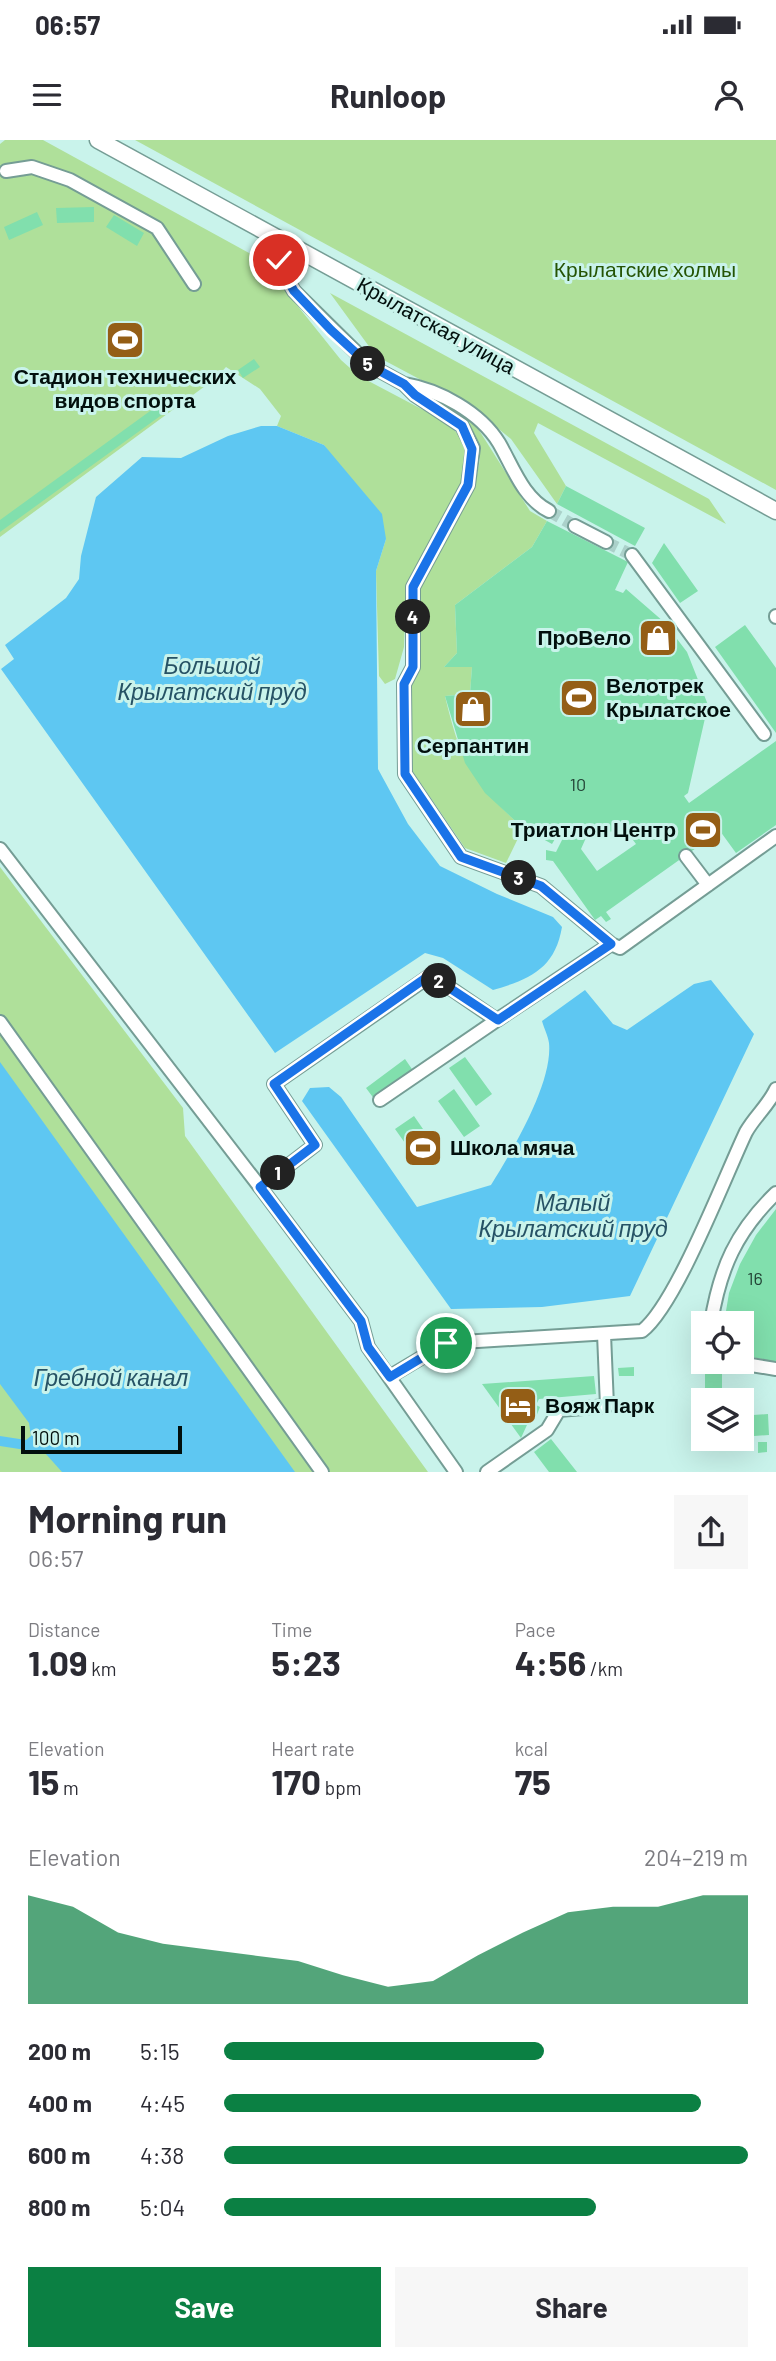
<!DOCTYPE html>
<html lang="en">
<head>
<meta charset="utf-8">
<style>
	:root { --surface:#fff; --page:#f7f7f7; --text:#2b2b33; --muted:#7c7c81; --accent:#0b8043 }
	body { margin:0; font-family:Barlow,sans-serif; background:var(--page); color:var(--text); height:100vh; display:flex; flex-direction:column; font-size:26px; white-space:nowrap }
	* { box-sizing:border-box; margin:0 }
	p { font-size:23px; color:var(--muted) }
	.icon { flex:none; width:38px; height:38px; fill:none; stroke:currentColor; stroke-width:2; stroke-linecap:round; stroke-linejoin:round }
	.map { position:relative; height:1332px; overflow:hidden }
	.panel { display:flex; flex-direction:column; background:var(--surface); flex:1 }
	.panel>* { flex:none }
	.controls { position:absolute; left:691px; top:1171px; display:grid; gap:14px }
	.controls a { display:grid; place-items:center; width:63px; height:63px; border-radius:0px; background:var(--surface); box-shadow:0 7px 28px #0002; font-size:35px }
	.scale { position:absolute; left:21px; bottom:18px; width:161px; box-sizing:border-box; padding-left:7px; border:4px solid #020f0d; border-top:0; font-size:19px; line-height:24px; white-space:nowrap; color:#020f0d; -webkit-text-stroke:5px #c9f3eb; paint-order:stroke }
	.pin { position:absolute; display:grid; place-items:center; width:60px; height:60px; color:#fff; margin:-30px; border:4px solid #fff; border-radius:50%; box-shadow:0 2px 7px #0007 }
	.km { position:absolute; width:35px; height:35px; margin:-18px; border-radius:50%; background:#222; color:#fff; font-size:19px; line-height:35px; text-align:center }
	.round { display:grid; place-items:center; flex:none; width:74px; height:74px; border-radius:0px; background:var(--page) }
	.summary { display:flex; align-items:center; justify-content:space-between; height:119px; padding:0 28px }
	h1 { font-size:38px; font-weight:700; line-height:52px }
	.stats { display:grid; grid-template-columns:repeat(3,1fr); gap:10px; height:119px; padding:7px 28px }
	.stats div { display:grid; align-content:center }
	.stats b { font-size:35px; font-weight:700 }
	.stats small { font-size:19px; font-weight:400 }
	.stats p { font-size:19px }
	.chart { height:196px; padding:14px 28px }
	.chart p { display:flex; justify-content:space-between }
	.chart svg { width:100%; height:126px; margin-top:7px; fill:var(--accent); opacity:.7 }
	.cta { display:flex; gap:14px; margin-top:auto; padding:14px 28px }
	.cta a { flex:1; height:80px; border-radius:0px; background:var(--accent); color:#fff; font-size:28px; font-weight:700; line-height:80px; text-align:center }
	.cta a+a { background:var(--page); color:var(--text) }
	ul { padding:0 28px; list-style:none; font-size:23px }
	li { display:grid; grid-template-columns:112px 84px 1fr; align-items:center; height:52px }
	li i { height:18px; border-radius:9px; background:var(--accent) }
	.status { display:flex; justify-content:space-between; align-items:center; height:49px; padding:0 35px; background:var(--surface); direction:ltr }
	.status svg { height:19px; fill:currentColor }
	header { display:flex; justify-content:space-between; align-items:center; height:91px; padding:0 28px; background:var(--surface); font-size:32px; font-weight:700 }
	.map>svg:first-child { display:block }
</style>
</head>
<body>
<div class="status"><b>06:57</b><svg viewBox="0 0 49 12"><path d="M0 12V9h3v3zM5 12V6h3v6zM10 12V3h3v9zM15 12V0h3v12zM26 1h20v11H26zM47 4h2v5h-2z"/></svg></div>
<header><svg class="icon" aria-label="menu" viewBox="0 0 24 24"><path d="M4 6h16M4 12h16M4 18h16"/></svg>Runloop<svg class="icon" aria-label="person" viewBox="0 0 24 24"><circle cx="12" cy="8" r="4"/><path d="M4 21q1-7 8-7t8 7"/></svg></header>
<div class="map">
<svg width="776" height="1332" viewBox="0 0 776 1332">
	<rect width="100%" height="100%" fill="#c9f3eb"/>
	<path fill="#afe09a" d="M5 0H43L260 119 341 220 359 236 448 283 463 300 467 324 461 346 411 435 406 452 404 507 395 539 385 544 379 536 376 431 386 399 324 305 277 286 281 276 260 249 226 227 216 238 0 397V4Z
		M135 0H776V350Z
		M330 153 709 359 726 384 538 283 534 293 566 346 557 364 511 299 472 267 376 216Z
		M455 272 477 287 530 371 547 381 532 407 455 465 457 513 444 527H472L470 554 445 556C461 624 472 641 523 688L506 723 465 708 411 629 409 549 420 529V448L475 345 480 319 474 293Z
		M0 727 183 968 185 996 428 1332H0Z"/>
	<path fill="#5ec7f2" d="M261 286H277L324 305 382 374 386 399 376 431 378 629 408 684 440 726 497 754 553 777 562 787C555 828 531 839 493 850L443 818 425 813 275 913 1 529 14 519 5 505 66 458 79 439 81 416 96 357 142 317 181 318 228 296Z
		M711 840 754 894 630 1156 542 1167 451 1169 302 961 310 948 329 947 341 957 417 1067 491 1045C512 1011 553 943 549 903 548 896 544 888 542 881L585 850 613 884 627 890 694 844Z
		M0 922 295 1332H62L45 1313 0 1306V1296L26 1300 31 1296 29 1283 0 1244Z"/>
	<path fill="#81dfad" fill-rule="evenodd" d="M94 67V82L57 83 56 68Z
		M37 72 43 85 9 100 4 87Z
		M114 75 144 93 137 106 106 87Z
		M254 219 260 227 243 238 238 230Z
		M157 266 163 274 0 392V380Z
		M566 346 645 388 635 406 557 364Z
		M547 381 628 422 615 450 623 453 626 449 664 482 687 512 708 565 688 653 684 656 689 663 776 601V685L736 713 720 691 606 772 611 779 606 782 601 776 595 780 553 721 546 720V710L556 712 564 696 559 692 552 704 523 688 485 653 465 623 445 556 470 554 472 527H444L457 513 455 465 532 407ZM589 691 627 692 636 704 597 731 581 709Z
		M664 403 698 451 680 463 652 423Z
		M745 485 776 528V593L715 507Z
		M465 917 492 954 476 966 449 928Z
		M405 919 414 932 375 960 366 948Z
		M454 949 480 986 464 997 438 961Z
		M414 976 441 1015 422 1027 395 989Z
		M776 1069V1222L742 1215V1183H724L729 1153 740 1124 756 1095Z
		M722 1224V1260H705V1225Z
		M634 1227V1236H619L618 1228Z
		M594 1236 596 1254 539 1259 536 1265 540 1267 536 1277 532 1274 521 1298 482 1244Z
		M768 1274 769 1295 754 1296 753 1275Z
		M551 1299 577 1332H549L534 1312Z
		M758 1302H767V1312L758 1313Z"/>
	<g fill="none" stroke-linecap="round" stroke-linejoin="round">
		<path stroke="#abd1ca" stroke-width="12" stroke-dasharray="12 6" stroke-linecap="butt" d="M549 371 575 386
			M606 402 632 415"/>
		<g stroke="#759d95" stroke-width="16">
			<path id="minor" d="M6 31 32 27 70 40 157 88 194 144
				M283 102 279 120 283 132 294 151 369 225 404 244 415 255 462 286 473 308 468 345 413 447V527L404 544 405 634 461 717 541 746 611 804 620 808 776 696
				M404 244C439 250 480 272 499 303 513 327 523 358 549 371
				M575 386 606 402
				M632 415 764 594
				M776 476V477
				M0 709 260 1047
				M686 716 708 745
				M0 882 322 1332
				M380 960 497 880
				M711 1183C720 1128 736 1092 776 1053
				M733 1222 776 1229
				M389 1237 446 1203 642 1191C676 1165 725 1036 746 992 755 976 768 966 776 949
				M456 1332 368 1207 361 1181 260 1047 315 1005 274 944 431 835 497 880 611 804
				M487 1332 547 1290 559 1270 607 1266 604 1194"/>
		</g>
		<g stroke="#759d95" stroke-width="19">
			<path id="major" d="M98 0 776 371"/>
		</g>
		<use href="#minor" stroke="#fff" stroke-width="12"/>
		<use href="#major" stroke="#fff" stroke-width="16"/>
	</g>
	<g fill="none" stroke-linecap="round" stroke-linejoin="round">
		<g stroke="#fff" stroke-width="14">
			<path id="route" d="M279 120 283 132 294 151 331 190 369 225 404 244 415 255 462 286 472 309 468 345 413 447V527L404 544 405 634 461 717 541 746 611 804 498 880 430 835 274 944 315 1005 260 1047 361 1181 368 1207 390 1237 446 1203"/>
		</g>
		<use href="#route" stroke="#1a73e8" stroke-width="9"/>
	</g>
	<defs>
		<g id="stadium-square" transform="scale(2.0125)"><rect x="-9" y="-9" width="18" height="18" rx="4" fill="#945e16" stroke="#c9f3eb"/><path d="M0-5a6.5 5 0 1 0 0 10a6.5 5 0 1 0 0-10ZM-3.5-1.8h7v3.6h-7Z" fill="#fff"/></g>
		<g id="shop-square" transform="scale(2.0125)"><rect x="-9" y="-9" width="18" height="18" rx="4" fill="#945e16" stroke="#c9f3eb"/><path d="M-5-2.5h2.3a2.7 3.5 0 0 1 5.4 0H5L5.5 6h-11ZM-1.5-2.5h3a1.5 2.3 0 0 0-3 0Z" fill="#fff"/></g>
		<g id="hotel-square" transform="scale(2.0125)"><rect x="-9" y="-9" width="18" height="18" rx="4" fill="#945e16" stroke="#c9f3eb"/><path d="M-6-4.5h1.5V1H6V5H4.5V3h-9V5H-6ZM-4 0a1.8 1.8 0 1 1 3.6 0ZM.5 0V-2.5h3Q6-2.5 6 0Z" fill="#fff"/></g>
	</defs>
	<g fill-rule="evenodd">
		<use href="#stadium-square" x="125" y="200"/>
		<use href="#shop-square" x="658" y="498"/>
		<use href="#stadium-square" x="579" y="558"/>
		<use href="#shop-square" x="473" y="569"/>
		<use href="#stadium-square" x="703" y="690"/>
		<use href="#stadium-square" x="423" y="1008"/>
		<use href="#hotel-square" x="518" y="1266"/>
	</g>
	<g text-anchor="middle" stroke-width="6" stroke-linejoin="round" paint-order="stroke">
		<g font-size="18" fill="#224335">
			<text x="578" y="651">10</text>
			<text x="755" y="1145">16</text>
		</g>
		<g font-size="21" fill="#255404" stroke="#c9f3eb">
			<text x="645" y="137">Крылатские холмы</text>
		</g>
		<g font-size="21" fill="#020f0d" stroke="#c9f3eb">
			<text transform="translate(436 186) rotate(29)" y="7">Крылатская улица</text>
		</g>
		<g font-size="21" font-weight="bold" fill="#020f0d" stroke="#c9f3eb" text-anchor="start">
			<text x="125" y="244" text-anchor="middle">Стадион технических<tspan x="125" dy="24">видов спорта</tspan></text>
			<text x="631" y="505" text-anchor="end">ПроВело</text>
			<text x="606" y="553">Велотрек<tspan x="606" dy="24">Крылатское</tspan></text>
			<text x="473" y="613" text-anchor="middle">Серпантин</text>
			<text x="676" y="697" text-anchor="end">Триатлон Центр</text>
			<text x="450" y="1015">Школа мяча</text>
			<text x="545" y="1273">Вояж Парк</text>
		</g>
		<g font-size="23" font-style="italic" fill="#265265" stroke="#c9f3eb">
			<text x="212" y="534">Большой<tspan x="212" dy="26">Крылатский пруд</tspan></text>
			<text x="573" y="1071">Малый<tspan x="573" dy="26">Крылатский пруд</tspan></text>
			<text x="111" y="1246">Гребной канал</text>
		</g>
	</g>
</svg>
<div class="controls">
<a><svg class="icon" aria-label="locate" viewBox="0 0 24 24"><circle cx="12" cy="12" r="6"/><path d="M12 2v4M12 18v4M2 12h4M18 12h4"/></svg></a>
<a><svg class="icon" aria-label="layers" viewBox="0 0 24 24"><path d="M12 4l9 5-9 5-9-5zM3 14l9 5 9-5"/></svg></a>
</div>
<div class="scale">100 m</div>
<div class="pin" style="left:446px;top:1203px;background:#1e9e55"><svg class="icon" aria-label="arrive" viewBox="0 0 24 24"><path d="M6 21V4h12l-3 4 3 4H6"/></svg></div>
<div class="pin" style="left:279px;top:120px;background:#d93025"><svg class="icon" aria-label="check" viewBox="0 0 24 24"><path d="M5 12l5 5 9-10"/></svg></div>
<b class="km" style="left:278px;top:1033px">1</b>
<b class="km" style="left:439px;top:841px">2</b>
<b class="km" style="left:519px;top:738px">3</b>
<b class="km" style="left:413px;top:477px">4</b>
<b class="km" style="left:368px;top:224px">5</b>
</div>
<section class="panel">
<div class="summary"><div><h1>Morning run</h1><p>06:57</p></div><a class="round"><svg class="icon" aria-label="share" viewBox="0 0 24 24"><path d="M12 15V3M7 8l5-5 5 5M5 13v7h14v-7"/></svg></a></div>
<div class="stats">
<div><p>Distance</p><b>1.09<small> km</small></b></div>
<div><p>Time</p><b>5:23</b></div>
<div><p>Pace</p><b>4:56<small> /km</small></b></div>
</div>
<div class="stats">
<div><p>Elevation</p><b>15<small> m</small></b></div>
<div><p>Heart rate</p><b>170<small> bpm</small></b></div>
<div><p>kcal</p><b>75</b></div>
</div>
<div class="chart"><p><span>Elevation</span>204–219 m</p>
<svg viewBox="0 0 160 44" preserveAspectRatio="none"><path d="M0 44V6L10 10L20 19L30 23L40 25L50 27L60 29L70 34L80 38L90 36L100 27L110 19L120 12L130 10L140 10L150 6L160 6V44z"/></svg>
</div>
<ul>
<li><b>200 m</b>5:15<i style="width:61%"></i></li>
<li><b>400 m</b>4:45<i style="width:91%"></i></li>
<li><b>600 m</b>4:38<i style="width:100%"></i></li>
<li><b>800 m</b>5:04<i style="width:71%"></i></li>
</ul>
<div class="cta"><a>Save</a><a>Share</a></div>
</section>
</body>
</html>
